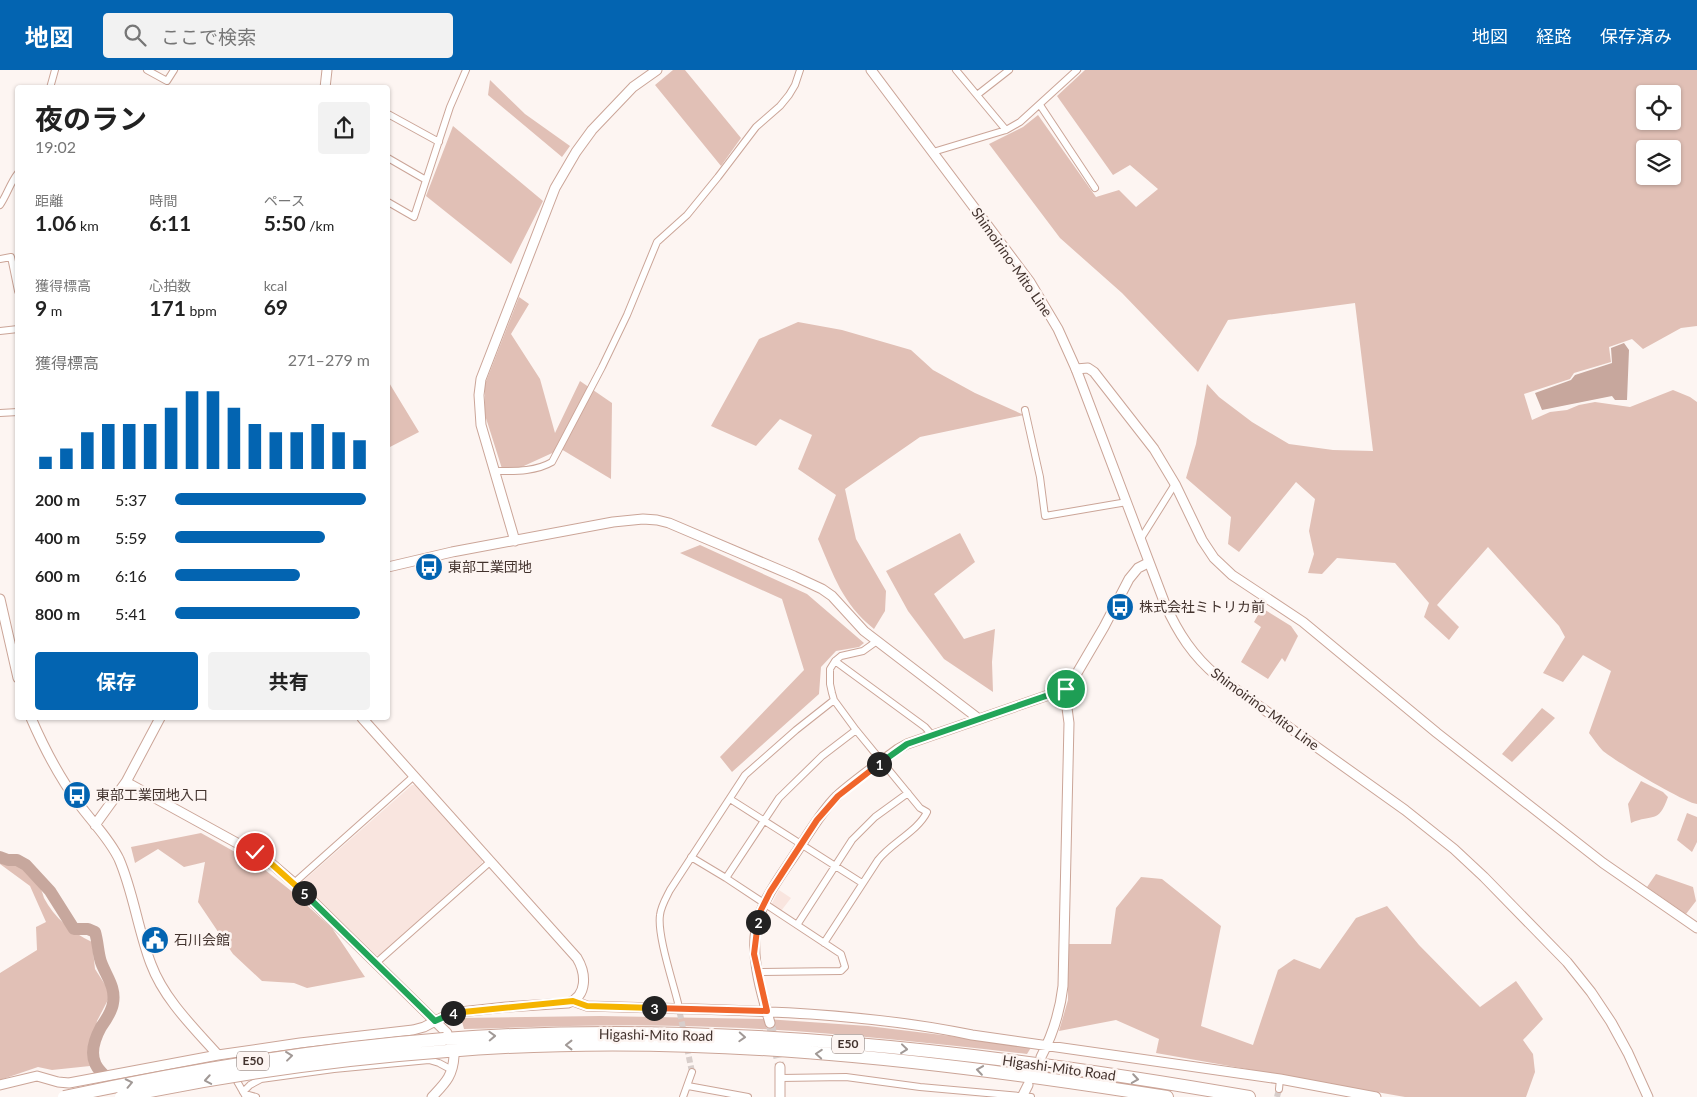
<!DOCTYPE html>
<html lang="ja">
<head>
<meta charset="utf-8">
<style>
	:root { --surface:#fff; --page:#f2f2f2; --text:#222; --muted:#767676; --accent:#0364b1 }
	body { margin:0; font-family:Lato,"Noto Sans JP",sans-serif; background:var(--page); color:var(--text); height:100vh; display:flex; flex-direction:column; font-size:19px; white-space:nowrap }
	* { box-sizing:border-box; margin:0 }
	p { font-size:16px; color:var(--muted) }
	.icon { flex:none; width:28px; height:28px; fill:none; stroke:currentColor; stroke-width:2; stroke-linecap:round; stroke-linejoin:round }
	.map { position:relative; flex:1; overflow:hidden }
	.details { position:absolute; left:15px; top:15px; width:375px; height:635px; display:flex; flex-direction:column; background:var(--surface); border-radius:5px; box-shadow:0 1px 4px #0004 }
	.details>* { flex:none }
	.controls { position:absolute; left:1636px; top:15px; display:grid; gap:10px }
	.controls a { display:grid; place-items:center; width:45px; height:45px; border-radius:5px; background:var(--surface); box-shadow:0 1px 4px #0004; font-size:25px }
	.pin { position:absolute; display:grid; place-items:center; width:42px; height:42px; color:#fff; margin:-21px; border:2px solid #fff; border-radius:50%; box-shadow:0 1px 5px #0007 }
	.km { position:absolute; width:25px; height:25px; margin:-12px; border-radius:50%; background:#222; color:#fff; font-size:14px; line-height:25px; text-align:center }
	.round { display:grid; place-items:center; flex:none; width:52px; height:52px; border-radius:5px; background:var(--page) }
	.summary { display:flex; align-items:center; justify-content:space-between; height:85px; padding:0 20px }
	h1 { font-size:28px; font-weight:700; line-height:38px }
	.figures { display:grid; grid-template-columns:repeat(3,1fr); gap:8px; height:85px; padding:5px 20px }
	.figures div { display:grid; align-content:center }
	.figures b { font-size:21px; font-weight:700 }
	.figures small { font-size:14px; font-weight:400 }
	.figures p { font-size:14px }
	.chart { height:140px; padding:10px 20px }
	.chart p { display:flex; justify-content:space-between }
	.chart svg { width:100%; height:90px; margin-top:5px; stroke:var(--accent); stroke-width:6 }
	.cta { display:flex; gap:10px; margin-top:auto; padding:10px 20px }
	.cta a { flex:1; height:58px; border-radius:5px; background:var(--accent); color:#fff; font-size:20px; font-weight:700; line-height:58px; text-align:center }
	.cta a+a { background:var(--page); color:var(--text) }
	ul { padding:0 20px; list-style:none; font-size:16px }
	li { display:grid; grid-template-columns:80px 60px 1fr; align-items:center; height:38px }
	li i { height:12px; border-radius:6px; background:var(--accent) }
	header { display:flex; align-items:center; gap:30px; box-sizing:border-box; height:70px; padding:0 25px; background:var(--accent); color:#fff }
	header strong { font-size:24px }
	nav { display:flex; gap:28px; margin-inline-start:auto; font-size:18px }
	.search { width:350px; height:45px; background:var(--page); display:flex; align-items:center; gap:12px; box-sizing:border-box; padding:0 18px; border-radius:5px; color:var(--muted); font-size:19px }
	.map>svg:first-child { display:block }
</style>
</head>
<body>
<header>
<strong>地図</strong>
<div class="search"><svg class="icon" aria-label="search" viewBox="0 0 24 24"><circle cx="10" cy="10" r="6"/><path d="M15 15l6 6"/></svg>ここで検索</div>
<nav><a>地図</a><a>経路</a><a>保存済み</a></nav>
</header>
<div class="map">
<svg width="1697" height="1027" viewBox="0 0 1697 1027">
	<rect width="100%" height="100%" fill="#fdf5f2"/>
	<path fill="#f9e5df" d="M412 715H418L482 788V793L380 885 374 886 303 818 302 812Z
		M779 820 791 828 781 841 771 835Z"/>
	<path fill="#e1c0b6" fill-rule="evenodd" d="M673 0H685L741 68 721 96 655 15Z
		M1085 0H1697V256L1681 258 1643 279 1632 269 1609 277 1611 292 1574 303 1570 309 1524 324 1532 350 1550 342 1567 340 1579 335 1595 332 1630 337 1673 320 1690 327 1697 332V734C1685 733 1615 691 1603 681 1598 676 1593 668 1589 663L1611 601 1583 585 1563 612 1543 603 1565 567 1559 556 1488 477 1437 535 1459 557 1449 570 1424 547 1429 533 1395 493 1337 488 1322 504 1308 503 1314 484 1309 461 1315 429 1296 412 1239 482 1228 474 1231 447 1186 408 1196 374 1207 314 1219 327 1252 352 1289 374 1333 380 1373 381 1355 233 1228 250 1198 302 1122 223 1060 168 989 74 1023 57 1038 45 1096 127 1119 120 1136 137 1158 119 1130 95 1113 105 1057 26ZM1645 24H1672V51H1645ZM1645 79H1672V106H1645Z
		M490 10 525 44 570 76 562 87 488 25Z
		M453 56 543 131 511 194 426 126Z
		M519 227 529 234 511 264 540 309 555 363 580 311 612 333 611 409 561 379 504 405 485 345V314Z
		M798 252 842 260 911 280 933 300 975 323 1024 345 920 367 845 419 856 469 886 521 885 541 874 559C842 533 834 506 818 469L836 425 798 399 812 365 780 349 756 376 711 356 759 269Z
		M388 311 419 362 388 378Z
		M960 463 975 492 934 524 964 569 995 559 992 592 993 622 944 589 908 541 886 501Z
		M700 475 807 524 864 573 859 577 836 581 821 597 819 624 732 702 720 687 804 600 782 529 680 483Z
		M1262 538 1291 556 1298 566 1285 592 1282 588 1268 609 1241 592 1261 557 1254 552Z
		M1542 638 1555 648 1512 692 1502 684Z
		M1641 711 1663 722 1668 727C1658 755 1653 743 1631 753L1628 734Z
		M1687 743 1697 747V772L1692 782 1677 770Z
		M201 763 260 796 290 820 332 858 365 907 307 918 294 913 262 911 233 884 198 832 205 792 184 797 158 779 135 793 131 777Z
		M0 789C13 793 28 799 37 810 40 815 42 822 44 828 54 847 72 863 92 872L95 899 111 924 97 951 90 996 52 1000 38 997 0 1010V903L37 880 36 857 46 852 30 816 0 794Z
		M1656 804 1693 817 1696 831 1686 844 1647 817Z
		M1141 807 1162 809 1221 856 1201 956 1253 975 1278 900 1294 889 1320 899 1356 848 1387 836 1419 875 1480 937 1516 911 1543 949 1523 970 1533 984 1535 1002 1526 1027H1405L1156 983 1159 969 1116 950 1059 961 1068 930V874H1111L1116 838Z
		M600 946 766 949 868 956 1032 976 1027 984C912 971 797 958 680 956 608 954 536 957 464 959L461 948Z"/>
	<path fill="#c7a79d" d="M1624 273 1629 280 1627 330H1615L1612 326 1542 340 1535 323 1571 310 1575 305 1612 293 1611 278Z"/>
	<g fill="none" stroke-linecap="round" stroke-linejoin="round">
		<path stroke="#c7a79d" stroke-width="12" d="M0 787 8 790H17L26 795 50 821 74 859H88L95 862C98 872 98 883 101 892 106 906 116 917 113 933 112 941 106 950 101 957 83 990 97 1002 123 1020"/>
		<path stroke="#d8cecb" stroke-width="6" stroke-dasharray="6 3" stroke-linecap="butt" d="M678 934 692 1002
			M1277 1027 1279 1019"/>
		<path stroke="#d8cecb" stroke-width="9" stroke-dasharray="9 4.5" stroke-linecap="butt" d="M770 953 780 997"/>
		<g stroke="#cba598" stroke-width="8">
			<path id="minor" d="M147 0 167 11 174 0
				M956 0 1006 60
				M50 18 55 0
				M977 25 1009 0
				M1040 35 1095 118
				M388 44 439 72
				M933 82 1006 60 1020 52 1077 0
				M388 88 426 110
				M388 132 414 147 450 37 466 0
				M0 135C7 125 10 113 18 103
				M0 189 11 187 18 221
				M0 261 18 259
				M1025 340 1040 407 1045 446 1127 432
				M0 343 18 342
				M494 401C514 401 535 402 552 392L602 297 627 245 657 172 687 145 718 107 756 57 780 36 789 25 795 15 800 0
				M1140 470 1175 414
				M835 591 925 657 932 665
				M730 729 862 813
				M691 787 726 808 841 884 845 897 841 901 757 902
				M726 808 779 728 822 686 856 660
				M294 813 414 706
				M797 855 852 770 875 747 908 723
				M824 873 878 790C891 773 918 761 927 742L920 738 856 660 834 630 832 623 830 614V599L835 591 841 586 863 581 877 571
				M376 893 491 791
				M678 933C673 912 657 865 660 845 661 836 666 828 670 820L745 705 796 660 834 630
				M234 1006 246 1027
				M781 1008 846 1007 920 1017 1031 1027
				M688 1016 748 1027
				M1279 1019 1280 1009
				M243 1022 250 1015 261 1009 334 999 429 990 439 993 452 1000
				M245 1024 256 1027
				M683 1027 692 1002"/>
		</g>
		<g stroke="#cba598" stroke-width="11">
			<path id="tertiary" d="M325 18 327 0
				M1076 299 1088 298 1094 302 1154 379 1175 414 1202 470 1214 488 1232 505 1303 552 1437 663 1543 746 1603 793 1697 858
				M515 471 481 355 479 325 481 309 555 118 576 82 592 60 633 17 657 0
				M388 497 452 482 613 452 643 449 657 450 669 453 794 506 822 519 832 526 864 561 979 649
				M0 529 18 608
				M31 648C44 678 59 707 79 734 92 752 109 768 119 789 133 821 138 860 151 894 164 929 193 957 218 985
				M126 712 266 789 294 813 447 963
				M95 755 126 712 160 648
				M573 931 587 936C715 940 846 939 972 965L1280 1009 1376 1027
				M770 953C762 925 753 896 755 867 758 831 783 804 801 775 812 758 822 741 837 726 856 709 878 694 898 679L907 674 1066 619 1070 615 1104 557 1129 509 1138 498 1148 493
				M1041 987C1053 964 1060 942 1063 916L1069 653 1067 638 1062 621
				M780 997V1027
				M0 1015 37 1006 58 1012 69 1013 218 985 300 973 413 960 424 957 445 946 460 942 506 937 568 933C588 926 586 903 577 888L362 648
				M432 1027C445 1013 453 1006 454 986
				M1022 1027 1028 1015"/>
		</g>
		<g stroke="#cba598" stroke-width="11">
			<path id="secondary" d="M871 0 1030 212 1058 259 1076 299 1165 534C1178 563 1193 586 1217 606L1405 740 1454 779 1484 807 1567 892 1591 922 1611 952 1628 983 1648 1027"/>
		</g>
		<g stroke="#cba598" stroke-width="14">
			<path id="motorway" d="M444 969C711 949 986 981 1249 1027
				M447 981C688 961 930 989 1167 1027"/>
		</g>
		<use href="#minor" stroke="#fff" stroke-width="6"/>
		<use href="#tertiary" stroke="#fff" stroke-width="9"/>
		<use href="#secondary" stroke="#fff" stroke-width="9"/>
		<use href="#motorway" stroke="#fff" stroke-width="12"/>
		<g stroke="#cba598" stroke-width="14" stroke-linecap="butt">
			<path id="motorway-bridge" d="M64 1027C190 1000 316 979 444 969
				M121 1027C229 1004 338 989 447 981"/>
		</g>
		<use href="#motorway-bridge" stroke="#fff" stroke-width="12"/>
	</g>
	<defs><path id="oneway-chevron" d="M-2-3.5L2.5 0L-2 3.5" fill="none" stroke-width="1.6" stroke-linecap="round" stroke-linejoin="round" transform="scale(1.25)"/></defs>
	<g stroke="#a19996">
		<use href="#oneway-chevron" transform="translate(492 966) rotate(-2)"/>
		<use href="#oneway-chevron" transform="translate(742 967) rotate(3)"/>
		<use href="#oneway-chevron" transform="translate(569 975) rotate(180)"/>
		<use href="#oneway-chevron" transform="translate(904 979) rotate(6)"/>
		<use href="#oneway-chevron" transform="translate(819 984) rotate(-176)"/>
		<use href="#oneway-chevron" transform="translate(289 986) rotate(-7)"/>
		<use href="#oneway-chevron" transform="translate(980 1000) rotate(-172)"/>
		<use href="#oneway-chevron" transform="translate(1135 1009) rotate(9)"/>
		<use href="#oneway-chevron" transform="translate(208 1010) rotate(170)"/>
		<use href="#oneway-chevron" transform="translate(129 1013) rotate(-12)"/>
	</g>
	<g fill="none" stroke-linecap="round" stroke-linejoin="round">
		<g stroke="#fff" stroke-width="10">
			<path id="split-1" d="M879 694 907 674 1066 619"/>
		</g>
		<g stroke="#fff" stroke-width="10">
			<path id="split-2" d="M758 852 761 840 770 822 817 750 838 726 879 694"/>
		</g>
		<g stroke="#fff" stroke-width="10">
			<path id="split-3" d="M654 938 767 941 754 884 758 852"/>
		</g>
		<g stroke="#fff" stroke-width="10">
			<path id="split-4" d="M453 943 573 931 587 936 654 938"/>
		</g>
		<g stroke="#fff" stroke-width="10">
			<path id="split-5" d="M304 823 435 951 453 943"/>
		</g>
		<g stroke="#fff" stroke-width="10">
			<path id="split-6" d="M255 782 266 789 304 823"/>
		</g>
		<use href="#split-1" stroke="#22a559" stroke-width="6"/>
		<use href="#split-2" stroke="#f0652b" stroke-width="6"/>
		<use href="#split-3" stroke="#f0652b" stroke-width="6"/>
		<use href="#split-4" stroke="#f5b400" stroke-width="6"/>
		<use href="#split-5" stroke="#22a559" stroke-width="6"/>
		<use href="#split-6" stroke="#f5b400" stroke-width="6"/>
	</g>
	<defs>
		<g id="bus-disc" transform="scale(1.4375)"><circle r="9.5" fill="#0364b1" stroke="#fdf5f2"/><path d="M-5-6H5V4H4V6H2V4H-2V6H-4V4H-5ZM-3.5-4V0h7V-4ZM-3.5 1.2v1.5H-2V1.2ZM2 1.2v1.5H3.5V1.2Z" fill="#fff"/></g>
		<g id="civic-disc" transform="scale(1.4375)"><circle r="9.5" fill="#0364b1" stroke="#fdf5f2"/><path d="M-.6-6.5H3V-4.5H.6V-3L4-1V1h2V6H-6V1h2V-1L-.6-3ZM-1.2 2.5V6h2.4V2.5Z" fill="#fff"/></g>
	</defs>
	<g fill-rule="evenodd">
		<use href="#bus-disc" x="429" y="497"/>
		<use href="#bus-disc" x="1120" y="537"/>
		<use href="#bus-disc" x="77" y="725"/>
		<use href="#civic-disc" x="155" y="870"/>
	</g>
	<g text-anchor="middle" stroke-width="5" stroke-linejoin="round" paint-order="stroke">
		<g fill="#fdf5f2" stroke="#7b6d69" stroke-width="1">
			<rect x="832" y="964.5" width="32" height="19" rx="4"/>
			<rect x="237" y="981.5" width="32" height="19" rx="4"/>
		</g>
		<g font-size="12" font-weight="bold" fill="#43332e">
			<text x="848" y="978">E50</text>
			<text x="253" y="995">E50</text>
		</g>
		<g font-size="14" fill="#43332e" stroke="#fdf5f2">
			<text transform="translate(1012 192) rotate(55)" y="5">Shimoirino-Mito Line</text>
			<text transform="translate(1265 639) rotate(36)" y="5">Shimoirino-Mito Line</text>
			<text transform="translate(656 965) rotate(1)" y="5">Higashi-Mito Road</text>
			<text transform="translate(1059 998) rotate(8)" y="5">Higashi-Mito Road</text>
		</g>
		<g font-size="14" fill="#43332e" stroke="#fdf5f2" text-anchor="start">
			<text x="448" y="502">東部工業団地</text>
			<text x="1139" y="542">株式会社ミトリカ前</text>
			<text x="96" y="730">東部工業団地入口</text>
			<text x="174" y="875">石川会館</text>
		</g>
	</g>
</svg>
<div class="controls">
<a><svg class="icon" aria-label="locate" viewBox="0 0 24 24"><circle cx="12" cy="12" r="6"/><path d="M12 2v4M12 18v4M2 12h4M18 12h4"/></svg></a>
<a><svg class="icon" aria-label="layers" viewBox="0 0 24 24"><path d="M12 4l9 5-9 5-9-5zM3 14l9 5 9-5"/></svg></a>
</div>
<div class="pin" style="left:1066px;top:619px;background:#1e9e55"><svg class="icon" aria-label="arrive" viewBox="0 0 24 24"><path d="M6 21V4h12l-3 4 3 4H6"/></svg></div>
<div class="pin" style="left:255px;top:782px;background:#d93025"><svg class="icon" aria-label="check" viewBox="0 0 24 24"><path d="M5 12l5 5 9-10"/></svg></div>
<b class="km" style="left:879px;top:694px">1</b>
<b class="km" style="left:758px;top:852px">2</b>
<b class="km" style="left:654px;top:938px">3</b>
<b class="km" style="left:453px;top:943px">4</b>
<b class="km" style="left:304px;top:823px">5</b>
<section class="details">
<div class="summary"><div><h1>夜のラン</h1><p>19:02</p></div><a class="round"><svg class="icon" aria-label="share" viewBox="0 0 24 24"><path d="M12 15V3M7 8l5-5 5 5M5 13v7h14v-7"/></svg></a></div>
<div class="figures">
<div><p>距離</p><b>1.06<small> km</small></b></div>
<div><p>時間</p><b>6:11</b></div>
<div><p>ペース</p><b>5:50<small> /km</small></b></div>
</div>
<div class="figures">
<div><p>獲得標高</p><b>9<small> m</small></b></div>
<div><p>心拍数</p><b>171<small> bpm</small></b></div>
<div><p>kcal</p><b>69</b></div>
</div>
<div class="chart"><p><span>獲得標高</span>271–279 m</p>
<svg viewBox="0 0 160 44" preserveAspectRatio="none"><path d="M5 44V38M15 44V34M25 44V26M35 44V22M45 44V22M55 44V22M65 44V14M75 44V6M85 44V6M95 44V14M105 44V22M115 44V26M125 44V26M135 44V22M145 44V26M155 44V30"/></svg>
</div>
<ul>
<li><b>200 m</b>5:37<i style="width:98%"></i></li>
<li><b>400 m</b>5:59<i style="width:77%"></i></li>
<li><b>600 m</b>6:16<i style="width:64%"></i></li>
<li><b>800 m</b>5:41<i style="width:95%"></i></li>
</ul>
<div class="cta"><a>保存</a><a>共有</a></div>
</section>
</div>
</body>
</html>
